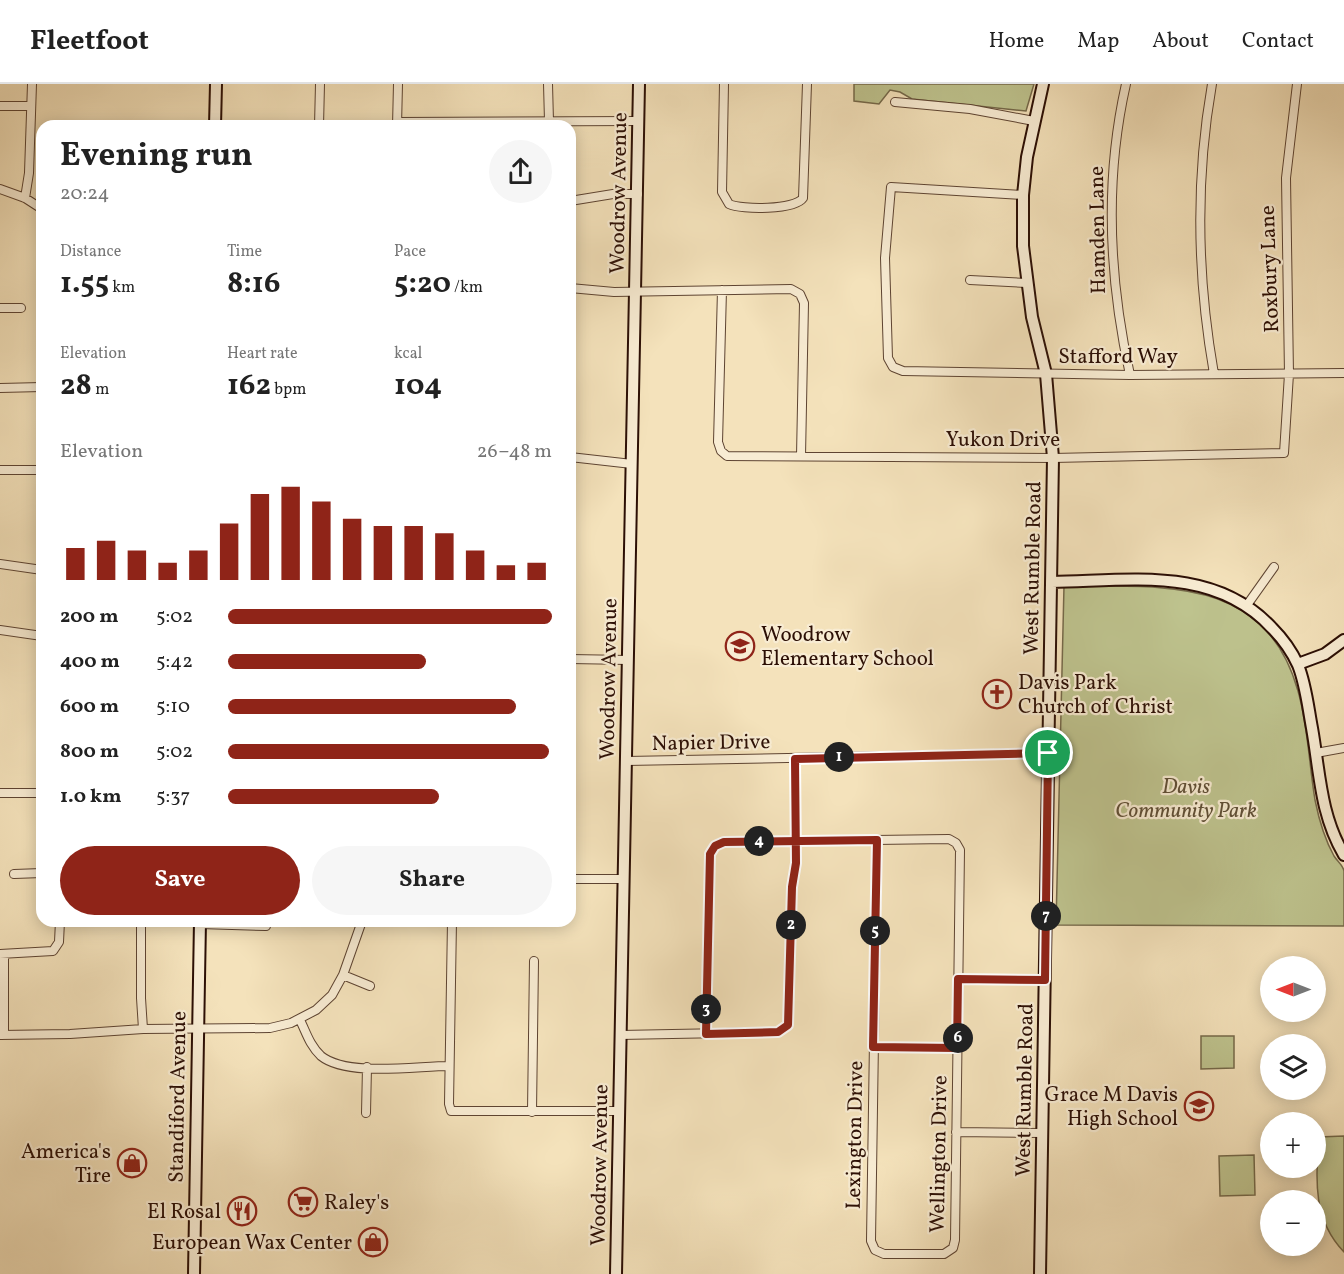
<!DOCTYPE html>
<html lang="en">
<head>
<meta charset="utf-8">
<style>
	:root { --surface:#fff; --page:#f6f6f6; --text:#222; --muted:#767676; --line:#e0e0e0; --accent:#8f2418 }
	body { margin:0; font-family:Vollkorn,serif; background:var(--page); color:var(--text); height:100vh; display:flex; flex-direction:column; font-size:22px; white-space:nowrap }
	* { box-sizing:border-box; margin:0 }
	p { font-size:20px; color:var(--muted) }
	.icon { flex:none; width:33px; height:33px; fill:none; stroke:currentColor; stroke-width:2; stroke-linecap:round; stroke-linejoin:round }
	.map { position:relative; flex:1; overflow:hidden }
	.panel { position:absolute; left:36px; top:36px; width:540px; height:807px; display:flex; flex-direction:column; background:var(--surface); border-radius:18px; box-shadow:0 3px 15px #0003 }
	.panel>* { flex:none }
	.needle { width:39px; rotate:270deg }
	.fabs { position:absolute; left:1260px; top:872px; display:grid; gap:12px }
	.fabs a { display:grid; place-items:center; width:66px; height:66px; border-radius:50%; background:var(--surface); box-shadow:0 3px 15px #0003; font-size:30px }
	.pin { position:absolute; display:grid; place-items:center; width:51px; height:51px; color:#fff; margin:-26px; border:3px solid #fff; border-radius:50%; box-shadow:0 2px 6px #0007 }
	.km { position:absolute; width:30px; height:30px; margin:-15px; border-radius:50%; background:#222; color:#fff; font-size:16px; line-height:30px; text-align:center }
	.round { display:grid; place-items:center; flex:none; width:63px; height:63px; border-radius:32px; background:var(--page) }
	.headline { display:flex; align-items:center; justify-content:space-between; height:102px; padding:0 24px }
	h1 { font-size:33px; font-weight:700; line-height:45px }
	.stats { display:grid; grid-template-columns:repeat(3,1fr); gap:9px; height:102px; padding:6px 24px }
	.stats div { display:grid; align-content:center }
	.stats b { font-size:30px; font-weight:700 }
	.stats small { font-size:16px; font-weight:400 }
	.stats p { font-size:16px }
	.chart { height:168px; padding:12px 24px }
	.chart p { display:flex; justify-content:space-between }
	.chart svg { width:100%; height:108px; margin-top:6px; stroke:var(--accent); stroke-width:6 }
	.button { display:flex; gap:12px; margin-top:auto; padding:12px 24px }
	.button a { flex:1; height:69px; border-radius:36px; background:var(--accent); color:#fff; font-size:24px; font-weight:700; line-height:69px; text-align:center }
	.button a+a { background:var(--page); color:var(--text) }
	ul { padding:0 24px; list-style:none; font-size:20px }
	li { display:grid; grid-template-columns:96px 72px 1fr; align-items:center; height:45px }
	li i { height:15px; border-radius:8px; background:var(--accent) }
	header { display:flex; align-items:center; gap:36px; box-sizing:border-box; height:84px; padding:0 30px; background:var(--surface); border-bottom:2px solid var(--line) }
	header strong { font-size:28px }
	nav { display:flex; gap:33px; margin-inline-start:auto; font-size:21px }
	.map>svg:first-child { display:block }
</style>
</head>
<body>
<header>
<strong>Fleetfoot</strong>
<nav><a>Home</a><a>Map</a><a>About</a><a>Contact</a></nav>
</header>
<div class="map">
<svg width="1344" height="1190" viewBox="0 0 1344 1190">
	<rect width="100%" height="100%" fill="#f4e2bb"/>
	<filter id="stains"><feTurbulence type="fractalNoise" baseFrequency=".00333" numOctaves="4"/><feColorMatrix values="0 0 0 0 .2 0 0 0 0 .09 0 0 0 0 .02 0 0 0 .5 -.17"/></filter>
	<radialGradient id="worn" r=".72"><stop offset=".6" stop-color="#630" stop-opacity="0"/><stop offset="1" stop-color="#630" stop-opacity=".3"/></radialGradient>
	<path fill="#bec38e" stroke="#75694a" stroke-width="1.5" d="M854 0H1034L1026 27 912 15 900 8 890 6 879 20 854 17Z
		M1064 502C1161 503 1265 490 1298 607 1308 642 1309 680 1315 716 1319 736 1324 754 1334 772 1337 777 1343 781 1344 787 1344 804 1344 824 1344 842L1056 841Z
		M1201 952H1234V984L1201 985Z
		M1344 1052V1168C1312 1135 1316 1095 1319 1053Z
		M1254 1071 1255 1111 1220 1112 1219 1072Z"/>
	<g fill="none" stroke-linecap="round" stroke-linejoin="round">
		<g stroke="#5e4432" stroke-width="10">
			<path id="street" d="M548 0 549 37
				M724 0 722 108 729 120C742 126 795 126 803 114L807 0
				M1126 0C1104 97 1109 195 1130 291
				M1212 0C1195 97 1197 193 1214 290
				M895 18 970 25 1034 37
				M0 22H31
				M397 38 639 37
				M319 42 320 0
				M397 42 398 0
				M0 105 25 114 42 125
				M1023 111 891 103 885 174 888 274 893 283 903 287 1130 291 1344 289
				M25 114 29 89 32 0
				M570 117 613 110H638
				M970 196 1026 199
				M570 204 614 208 791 205 800 210 804 219 801 372
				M722 206 718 358 721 367 727 372 1053 374 1284 369 1289 290 1286 94 1297 0
				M0 224H21
				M0 304 42 303
				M570 373 632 380
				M0 386H42
				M0 480 42 486
				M1247 521 1274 483
				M0 546 42 552
				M570 575 628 576
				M1316 669 1344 664
				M626 677 1048 669
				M0 709H42
				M14 790 42 789
				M570 795H624
				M141 837V914L143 945
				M452 837 449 1020 451 1027H619
				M200 840 266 842
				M0 870 53 867 59 858 60 837
				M4 870V951
				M343 891 370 902
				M958 895 1045 896
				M300 936C306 948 310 962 321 972 347 993 416 982 449 982
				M706 950 710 770 715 762 724 758 949 755 956 759 960 766 955 1156 953 1164 944 1170H884L875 1166 871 1157 877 756
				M0 951 70 950 143 945 270 944 291 939 316 926 332 911 343 891 362 837
				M620 951 778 948 788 941 792 803 796 779 795 675
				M873 963 957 964
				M532 1028 534 877
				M366 1029 367 983
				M956 1048 1042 1049"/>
		</g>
		<g stroke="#2c0f05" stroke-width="14">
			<path id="secondary" d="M215 42 216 0
				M1052 498C1128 497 1214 481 1272 544 1282 554 1292 568 1298 581 1306 601 1308 623 1312 644 1320 689 1320 730 1344 771
				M1298 580 1325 570 1344 556
				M194 1190 200 837
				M616 1190 639 0
				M1040 1190 1053 374 1046 290 1032 233 1023 162V111L1027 73 1043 0"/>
		</g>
		<use href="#street" stroke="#f8ecd3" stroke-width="8"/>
		<use href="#secondary" stroke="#f8ecd3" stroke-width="10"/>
	</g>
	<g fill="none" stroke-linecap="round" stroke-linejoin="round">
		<g stroke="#fff" stroke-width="12">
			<path id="route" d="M1048 669 795 675 796 779 792 803 788 941 778 948 706 950 710 770 715 762 724 758 877 756 873 963 957 964 958 895 1045 896 1048 669"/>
		</g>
		<use href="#route" stroke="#8f2418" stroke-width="8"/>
	</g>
	<defs>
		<g id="school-ring" transform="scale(1.5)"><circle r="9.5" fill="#f8ecd3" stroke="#8f2418" stroke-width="1.5"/><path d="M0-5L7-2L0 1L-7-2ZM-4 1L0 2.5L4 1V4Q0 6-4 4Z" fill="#8f2418"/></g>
		<g id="church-ring" transform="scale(1.5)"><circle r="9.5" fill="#f8ecd3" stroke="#8f2418" stroke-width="1.5"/><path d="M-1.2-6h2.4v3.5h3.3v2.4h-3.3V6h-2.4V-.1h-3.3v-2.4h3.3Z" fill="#8f2418"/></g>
		<g id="shop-ring" transform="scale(1.5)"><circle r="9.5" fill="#f8ecd3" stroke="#8f2418" stroke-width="1.5"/><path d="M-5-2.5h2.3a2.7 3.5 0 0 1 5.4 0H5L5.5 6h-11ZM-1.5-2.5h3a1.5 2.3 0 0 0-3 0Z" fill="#8f2418"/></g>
		<g id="supermarket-ring" transform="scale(1.5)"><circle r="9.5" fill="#f8ecd3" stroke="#8f2418" stroke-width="1.5"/><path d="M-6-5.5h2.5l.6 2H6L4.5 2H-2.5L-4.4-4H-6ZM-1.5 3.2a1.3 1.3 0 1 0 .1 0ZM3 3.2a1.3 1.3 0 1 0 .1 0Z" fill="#8f2418"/></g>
		<g id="restaurant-ring" transform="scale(1.5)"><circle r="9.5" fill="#f8ecd3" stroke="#8f2418" stroke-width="1.5"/><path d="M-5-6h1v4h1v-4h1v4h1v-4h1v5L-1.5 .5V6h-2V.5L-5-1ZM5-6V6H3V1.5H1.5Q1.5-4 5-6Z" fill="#8f2418"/></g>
	</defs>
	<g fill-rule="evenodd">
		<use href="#school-ring" x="740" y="562"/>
		<use href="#church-ring" x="997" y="610"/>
		<use href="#school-ring" x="1199" y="1022"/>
		<use href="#shop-ring" x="132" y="1079"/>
		<use href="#supermarket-ring" x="303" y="1118"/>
		<use href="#restaurant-ring" x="242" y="1127"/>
		<use href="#shop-ring" x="373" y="1158"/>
	</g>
	<g text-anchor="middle" stroke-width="4.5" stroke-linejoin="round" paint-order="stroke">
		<g font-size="21" fill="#2c0f05" stroke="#f8ecd3">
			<text transform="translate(618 109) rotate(-89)" y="7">Woodrow Avenue</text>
			<text transform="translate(1097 146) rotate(-91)" y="7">Hamden Lane</text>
			<text transform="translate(1269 185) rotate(-92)" y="7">Roxbury Lane</text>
			<text x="1118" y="279">Stafford Way</text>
			<text x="1003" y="362">Yukon Drive</text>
			<text transform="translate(1032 484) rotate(-89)" y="7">West Rumble Road</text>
			<text transform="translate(608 595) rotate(-89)" y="7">Woodrow Avenue</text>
			<text transform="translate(711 658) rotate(-1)" y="7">Napier Drive</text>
			<text transform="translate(1024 1006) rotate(-89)" y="7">West Rumble Road</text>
			<text transform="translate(177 1013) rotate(-89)" y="7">Standiford Avenue</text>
			<text transform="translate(854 1051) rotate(-89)" y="7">Lexington Drive</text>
			<text transform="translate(938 1070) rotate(-89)" y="7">Wellington Drive</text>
			<text transform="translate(599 1081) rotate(-89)" y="7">Woodrow Avenue</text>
		</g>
		<g font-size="21" fill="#2c0f05" stroke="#f8ecd3" text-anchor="end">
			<text x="761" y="557" text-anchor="start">Woodrow<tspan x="761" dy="24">Elementary School</tspan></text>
			<text x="1018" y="605" text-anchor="start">Davis Park<tspan x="1018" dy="24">Church of Christ</tspan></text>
			<text x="1178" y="1017">Grace M Davis<tspan x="1178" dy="24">High School</tspan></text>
			<text x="111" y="1074">America's<tspan x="111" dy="24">Tire</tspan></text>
			<text x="324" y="1125" text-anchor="start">Raley's</text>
			<text x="221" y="1134">El Rosal</text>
			<text x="352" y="1165">European Wax Center</text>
		</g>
		<g font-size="21" font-style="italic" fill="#5f4e35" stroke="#f8ecd3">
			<text x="1186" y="709">Davis<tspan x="1186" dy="24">Community Park</tspan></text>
		</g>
	</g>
	<rect width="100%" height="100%" filter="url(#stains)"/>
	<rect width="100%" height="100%" fill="url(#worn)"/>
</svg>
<div class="fabs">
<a><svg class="needle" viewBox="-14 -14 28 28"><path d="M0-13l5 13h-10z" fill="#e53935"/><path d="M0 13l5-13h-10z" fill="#767676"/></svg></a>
<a><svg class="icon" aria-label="layers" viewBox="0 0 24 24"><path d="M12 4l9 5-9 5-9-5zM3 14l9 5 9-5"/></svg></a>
<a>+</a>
<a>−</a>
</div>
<div class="pin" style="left:1048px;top:669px;background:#1e9e55"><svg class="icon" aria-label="arrive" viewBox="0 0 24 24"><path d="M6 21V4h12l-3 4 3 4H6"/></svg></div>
<b class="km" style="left:839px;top:673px">1</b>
<b class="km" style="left:791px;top:841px">2</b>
<b class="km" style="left:706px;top:925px">3</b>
<b class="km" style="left:759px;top:757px">4</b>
<b class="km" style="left:875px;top:847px">5</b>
<b class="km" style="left:958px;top:954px">6</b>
<b class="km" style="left:1046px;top:832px">7</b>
<section class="panel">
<div class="headline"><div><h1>Evening run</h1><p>20:24</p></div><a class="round"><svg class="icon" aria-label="share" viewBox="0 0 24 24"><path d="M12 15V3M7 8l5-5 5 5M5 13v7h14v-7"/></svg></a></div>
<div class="stats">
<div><p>Distance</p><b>1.55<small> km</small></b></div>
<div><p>Time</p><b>8:16</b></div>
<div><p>Pace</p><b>5:20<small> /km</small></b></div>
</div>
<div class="stats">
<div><p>Elevation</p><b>28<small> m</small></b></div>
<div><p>Heart rate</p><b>162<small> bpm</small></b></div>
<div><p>kcal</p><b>104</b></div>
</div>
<div class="chart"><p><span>Elevation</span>26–48 m</p>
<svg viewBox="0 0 160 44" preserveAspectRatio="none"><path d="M5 44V31M15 44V28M25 44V32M35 44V37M45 44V32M55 44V21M65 44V9M75 44V6M85 44V12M95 44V19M105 44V22M115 44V22M125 44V25M135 44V32M145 44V38M155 44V37"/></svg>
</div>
<ul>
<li><b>200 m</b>5:02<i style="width:100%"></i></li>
<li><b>400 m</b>5:42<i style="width:61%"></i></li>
<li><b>600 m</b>5:10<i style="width:89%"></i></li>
<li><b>800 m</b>5:02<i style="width:99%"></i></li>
<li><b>1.0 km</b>5:37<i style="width:65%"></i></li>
</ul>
<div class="button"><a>Save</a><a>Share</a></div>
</section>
</div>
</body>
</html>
